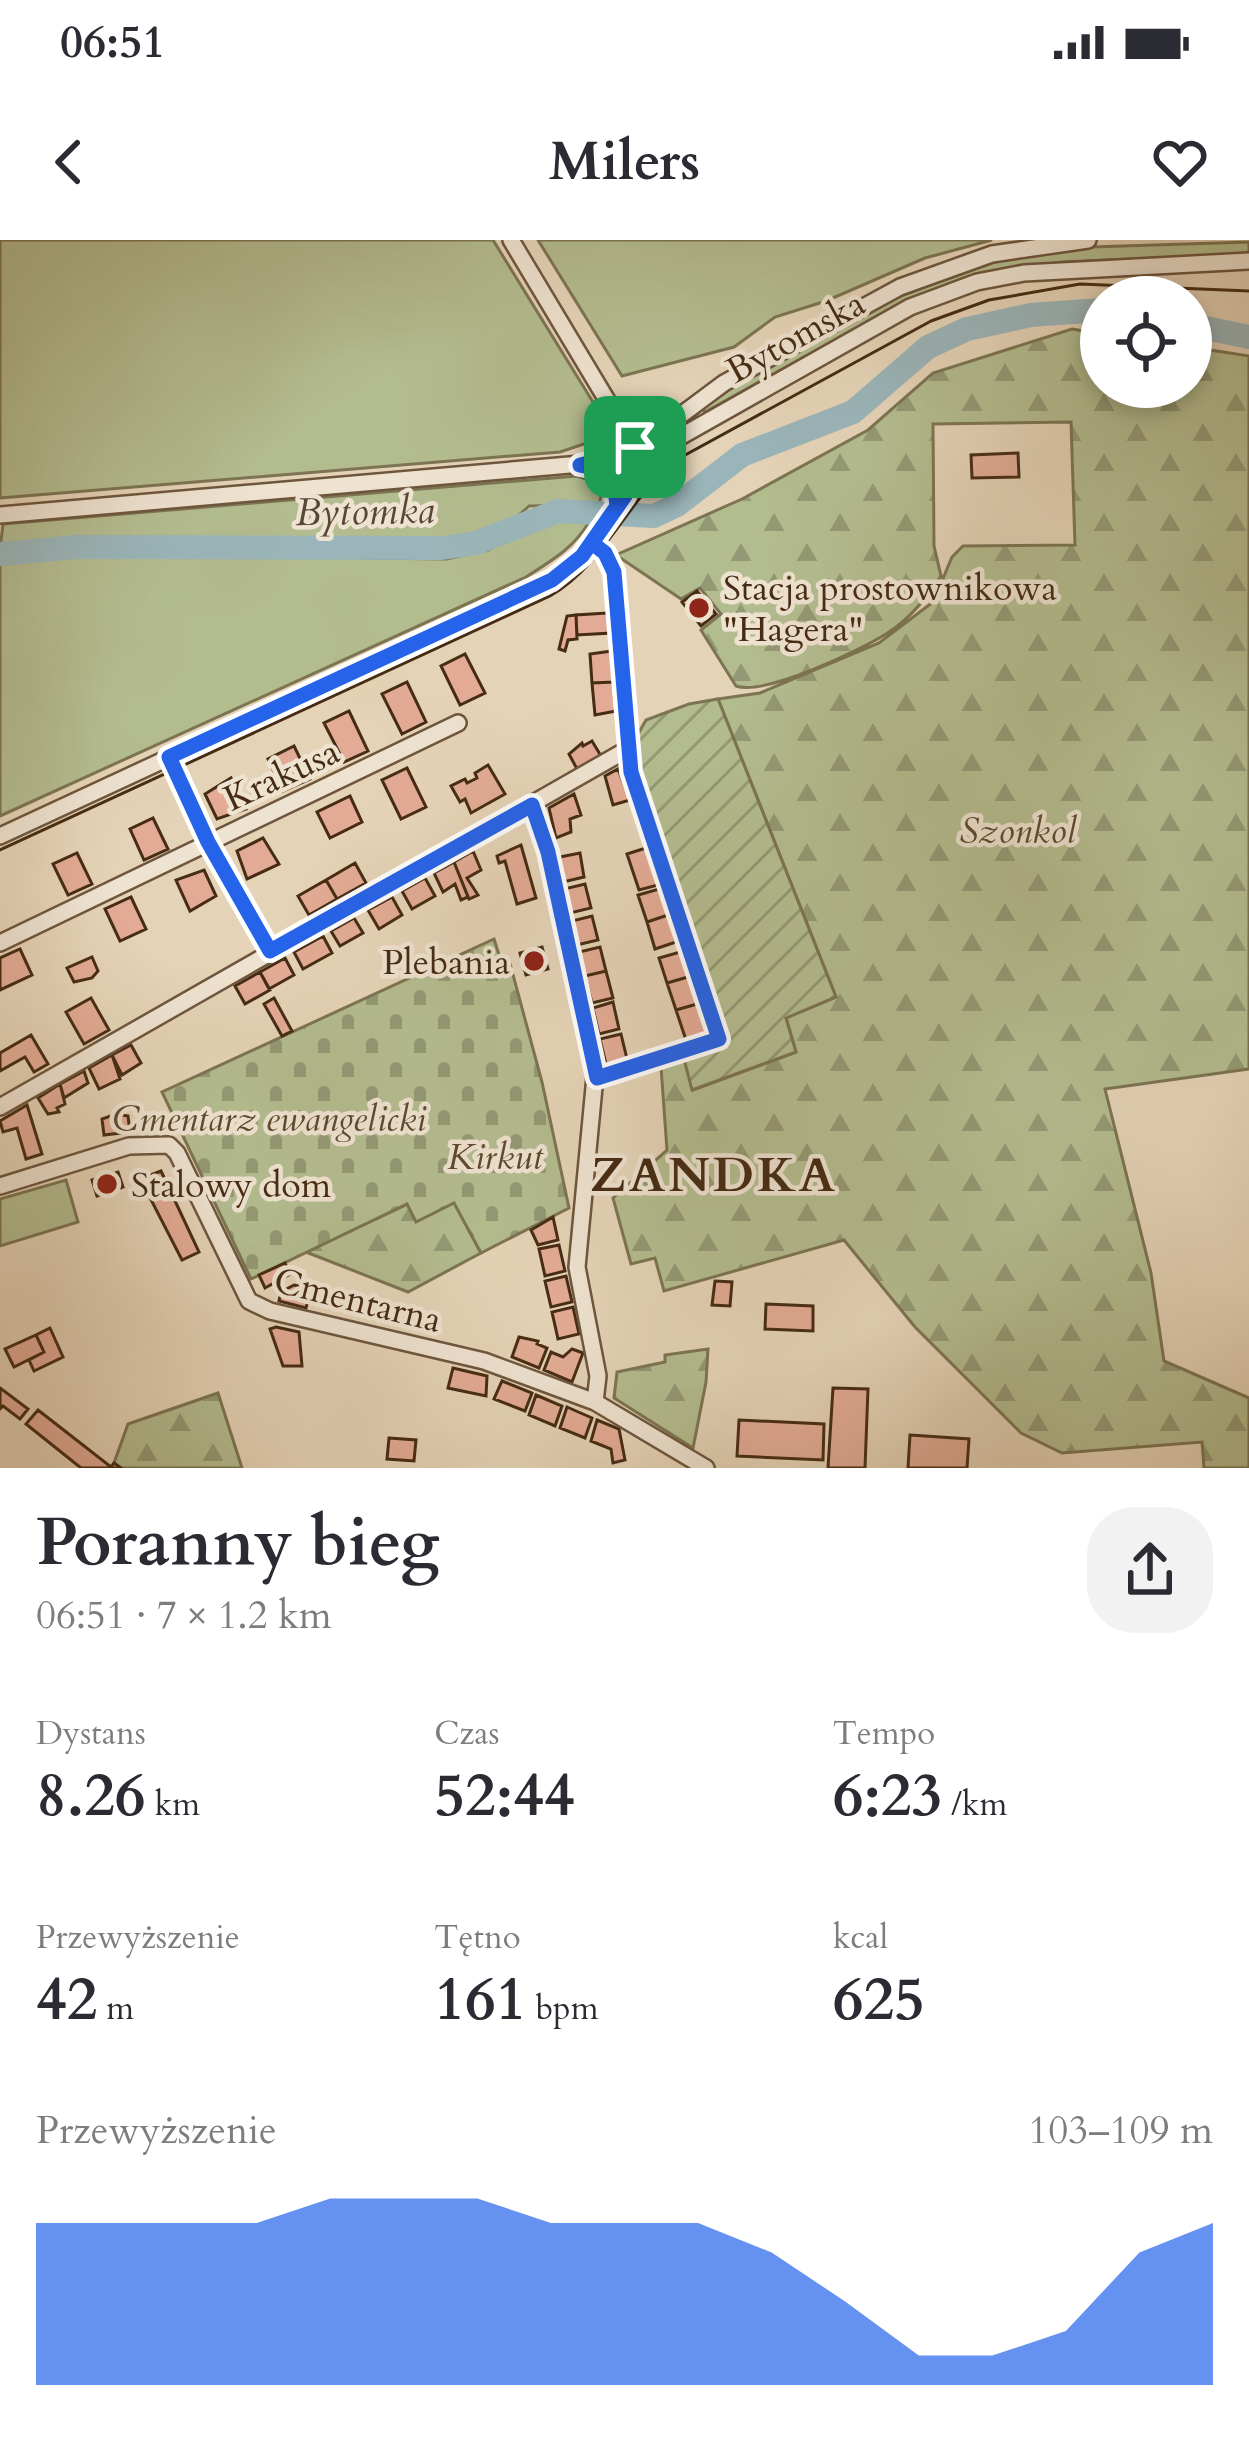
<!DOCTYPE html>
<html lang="pl">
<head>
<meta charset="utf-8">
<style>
	:root { --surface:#fff; --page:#f2f2f3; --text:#2b2b33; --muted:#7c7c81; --accent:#2563eb }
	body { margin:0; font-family:Cardo,serif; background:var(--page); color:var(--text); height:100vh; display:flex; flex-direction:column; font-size:45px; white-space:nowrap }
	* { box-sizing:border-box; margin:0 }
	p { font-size:39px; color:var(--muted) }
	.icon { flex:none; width:66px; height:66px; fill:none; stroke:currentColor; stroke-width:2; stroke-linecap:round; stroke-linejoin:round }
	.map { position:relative; height:1228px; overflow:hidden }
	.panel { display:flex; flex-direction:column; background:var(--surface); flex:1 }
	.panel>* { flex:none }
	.tools { position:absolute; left:1080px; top:36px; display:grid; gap:24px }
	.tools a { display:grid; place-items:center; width:132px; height:132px; border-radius:50%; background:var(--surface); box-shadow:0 6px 18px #0003; font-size:60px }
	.pin { position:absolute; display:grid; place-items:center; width:102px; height:102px; color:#fff; margin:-51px; border-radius:24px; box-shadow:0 6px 18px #0006 }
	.round { display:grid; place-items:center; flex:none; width:126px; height:126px; border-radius:48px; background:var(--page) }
	.headline { display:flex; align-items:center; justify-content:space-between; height:204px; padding:0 36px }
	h1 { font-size:66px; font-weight:600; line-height:90px }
	.figures { display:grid; grid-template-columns:repeat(3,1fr); gap:18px; height:204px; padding:12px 36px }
	.figures div { display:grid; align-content:center }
	.figures b { font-size:60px; font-weight:600 }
	.figures small { font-size:33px; font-weight:400 }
	.figures p { font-size:33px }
	.chart { height:336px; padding:24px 36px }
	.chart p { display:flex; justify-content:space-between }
	.chart svg { width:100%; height:216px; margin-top:12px; fill:var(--accent); opacity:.7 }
	.status { display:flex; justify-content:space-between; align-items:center; height:84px; padding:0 60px; background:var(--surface); direction:ltr }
	.status svg { height:33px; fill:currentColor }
	header { display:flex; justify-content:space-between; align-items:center; height:156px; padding:0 36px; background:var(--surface); font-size:54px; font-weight:600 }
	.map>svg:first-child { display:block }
</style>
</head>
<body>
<div class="status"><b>06:51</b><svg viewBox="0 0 49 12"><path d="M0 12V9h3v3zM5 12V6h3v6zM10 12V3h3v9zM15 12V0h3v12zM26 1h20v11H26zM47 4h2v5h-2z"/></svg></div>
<header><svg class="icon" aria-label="back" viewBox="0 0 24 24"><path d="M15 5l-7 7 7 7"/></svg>Milers<svg class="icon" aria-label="heart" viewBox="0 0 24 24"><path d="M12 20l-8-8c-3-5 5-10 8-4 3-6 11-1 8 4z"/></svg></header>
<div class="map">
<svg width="1249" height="1228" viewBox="0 0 1249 1228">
	<defs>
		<pattern id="forest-firs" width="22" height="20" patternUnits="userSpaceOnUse" patternTransform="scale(3)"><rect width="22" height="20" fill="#b3bc8f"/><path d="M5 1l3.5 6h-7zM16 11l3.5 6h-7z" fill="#939974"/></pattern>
		<pattern id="cemetery-stones" width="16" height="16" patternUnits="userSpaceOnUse" patternTransform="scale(3)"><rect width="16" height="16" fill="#b3bc8f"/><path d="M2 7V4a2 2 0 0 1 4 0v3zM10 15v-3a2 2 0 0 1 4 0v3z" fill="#939974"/></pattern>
		<pattern id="garden-furrows" width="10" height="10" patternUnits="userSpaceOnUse" patternTransform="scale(3)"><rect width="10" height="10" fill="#b3bc8f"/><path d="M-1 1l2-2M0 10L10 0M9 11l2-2" fill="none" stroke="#939974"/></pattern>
	</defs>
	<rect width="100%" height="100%" fill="#e5d3b7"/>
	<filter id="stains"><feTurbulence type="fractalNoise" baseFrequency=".00167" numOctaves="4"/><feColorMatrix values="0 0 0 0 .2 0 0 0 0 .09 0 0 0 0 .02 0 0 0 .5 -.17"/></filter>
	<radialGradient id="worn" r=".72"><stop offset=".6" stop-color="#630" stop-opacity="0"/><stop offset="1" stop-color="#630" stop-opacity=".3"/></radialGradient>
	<path fill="#b3bc8f" stroke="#7c7452" stroke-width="3" d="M0 0H493L596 167 598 192 593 201 560 212 0 258Z
		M538 0H992L925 18 826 61 775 77 734 107 622 136Z
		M1249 2V14L1061 22 964 38 891 69 705 172 702 168 748 137 888 61 986 23 1091 7Z
		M577 236 595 242 601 256 599 265 529 266C503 292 484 295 449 302L115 298 27 302 0 309 3 284Z
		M544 279 589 282C574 308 551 321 526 337L0 576V321L68 314 446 319 488 310Z
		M66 940 78 982 0 1006V959Z"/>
	<path fill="url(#forest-firs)" stroke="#7c7452" stroke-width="3" d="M1072 89 1101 94V147H1191V107L1249 116V829L1105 849 1151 1033 1164 1121 1249 1158V1228H1204L1202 1202 1062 1213 1021 1193 915 1087 844 1000 664 1051 655 1018 631 1024 613 958 667 910 660 813 682 811 693 850 796 812 786 778 836 757 718 459 760 453 879 403 933 362 952 317 963 306 1075 305 1071 182 933 184 934 306 941 336C927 357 911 378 889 392 862 410 765 456 736 446L701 390 721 374 700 348 681 359 616 315 742 259 868 190 933 133Z
		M454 962 481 1013 408 1052 306 1012 408 964Z
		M708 1109 706 1142 693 1208 614 1158 617 1132 665 1122V1115Z
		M218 1153 242 1228H121L114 1223 128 1184Z"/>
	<path fill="url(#cemetery-stones)" stroke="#7c7452" stroke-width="3" d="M494 699 501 721 509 720 542 842 569 968 481 1013 454 963 416 982 407 964 251 1039 162 852Z"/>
	<path fill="url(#garden-furrows)" stroke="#7c7452" stroke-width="3" d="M718 459 836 757 786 778 796 812 692 850 682 811 720 795 626 515 646 480 689 464Z"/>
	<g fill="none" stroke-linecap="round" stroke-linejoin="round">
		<path stroke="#9ab5b9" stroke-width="24" d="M1191 85 1249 97
			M0 314 75 307 442 308 476 303 558 271 654 276 677 265 742 215 853 172 928 107 967 89 1031 75 1101 70"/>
	</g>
	<path fill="#e3ab95" stroke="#462c14" stroke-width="3" d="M1018 213 1019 237 972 238 971 215Z
		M697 351 716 374 701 386 682 362Z
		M607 373 611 393 577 395 576 375Z
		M576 375 577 399 568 400 565 411 559 409 567 376Z
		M612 411 614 442 592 443 590 414Z
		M465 414 485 453 460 465 441 426Z
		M407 442 426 482 402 494 382 454Z
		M614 442 616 471 595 475 592 443Z
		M349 471 368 511 344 522 324 483Z
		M592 501 601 516 577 529 569 514 582 503 583 506Z
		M294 506 310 539 283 551 268 519Z
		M488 525 505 554 471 573 465 559 460 562 451 546 465 539 467 543 477 538 475 533Z
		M407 528 426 567 401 579 382 540Z
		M618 529 630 560 613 565 605 536Z
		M231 538 246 569 217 579 205 554Z
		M574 554 581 575 570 579 571 592 556 598 549 568Z
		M350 556 362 582 330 598 317 572Z
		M153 578 168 609 144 620 130 589Z
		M263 598 279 624 247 639 237 611Z
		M521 605 536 658 517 664 505 621 499 623 497 616Z
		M646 608 658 645 639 650 627 614Z
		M473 611 481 630 467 638 478 655 469 659 454 622Z
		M77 613 92 644 68 655 53 624Z
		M580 613 584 637 563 642 560 617Z
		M454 622 468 657 461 660 455 644 443 652 434 633Z
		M355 623 366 643 337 659 326 640Z
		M204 630 216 656 190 671 176 640Z
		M425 638 435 656 412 669 402 651Z
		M326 640 337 659 309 675 298 656Z
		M585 644 591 668 570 673 564 649Z
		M659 649 668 675 647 682 638 655Z
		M131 657 146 689 120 701 105 669Z
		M392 657 402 675 379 689 368 670Z
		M668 675 676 702 655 709 647 682Z
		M592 676 598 700 577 705 572 681Z
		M354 678 363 693 340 706 331 691Z
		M323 696 332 713 303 729 294 712Z
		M542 707 548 729 526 735 520 713Z
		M600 707 606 731 585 736 579 712Z
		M20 709 32 735 0 750V718Z
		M680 712 688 737 667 743 659 718Z
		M92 717 98 731 92 738 74 742 67 728Z
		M285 718 294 735 269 749 260 732Z
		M606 731 613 758 592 763 585 736Z
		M260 732 270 750 245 764 235 746Z
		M688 737 697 764 676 770 667 743Z
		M91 758 109 790 84 804 66 772Z
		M274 758 292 791 282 796 264 764Z
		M613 762 619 789 599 794 593 768Z
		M697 764 707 796 687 803 676 770Z
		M621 794 627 819 606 824 600 799Z
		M31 795 48 824 34 832 25 817 0 831V813Z
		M131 805 141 823 122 835 112 815Z
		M112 815 120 839 99 849 89 828Z
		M84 831 88 843 64 858 60 844Z
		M60 844 65 864 57 868 59 872 48 874 38 858Z
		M27 865 42 914 26 919 17 888 3 892 0 881Z
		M116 874 128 876 130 892 104 895 102 879Z
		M161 931 199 1012 182 1020 146 950 143 938Z
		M118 932 123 947 97 956 92 940Z
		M553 977 558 1000 538 1005 531 990Z
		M559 1005 565 1031 545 1036 539 1009Z
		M285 1023 290 1034 265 1048 259 1035Z
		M566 1036 572 1062 551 1067 545 1041Z
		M715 1041 732 1042 730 1066 712 1065Z
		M294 1045 311 1049 306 1068 279 1061 281 1052Z
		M766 1064 813 1066V1091L765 1089Z
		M573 1067 579 1094 558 1099 552 1072Z
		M276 1087 299 1092 302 1126H283L270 1089Z
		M50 1088 63 1117 34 1131 29 1120 44 1112 36 1095Z
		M36 1095 44 1112 14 1127 5 1109Z
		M519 1097 538 1101 537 1104 547 1108 539 1128 512 1117Z
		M572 1109 583 1113 572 1142 544 1130 551 1112 563 1117Z
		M453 1128 487 1136 486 1156 448 1148Z
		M502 1141 532 1153 525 1171 494 1159Z
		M0 1148 28 1169 20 1179 3 1166 0 1169Z
		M833 1148 868 1149 865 1228H828Z
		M536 1155 562 1166 555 1186 529 1175Z
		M567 1167 592 1178 585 1198 560 1188Z
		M38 1170 111 1227 114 1223 121 1228H81L26 1184Z
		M597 1180 619 1189 625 1220 613 1223 611 1209 591 1201Z
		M739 1180 824 1184 823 1220 737 1216Z
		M910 1195 969 1199 967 1228H908Z
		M389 1198 416 1200 414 1221 387 1219Z"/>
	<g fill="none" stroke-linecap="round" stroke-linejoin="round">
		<g stroke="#6e563d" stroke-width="20">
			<path id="minor" d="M511 0 635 207
				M586 226C610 229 615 244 617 266
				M0 275 592 223 649 199 724 143 900 47 992 14 1088 0
				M593 303 606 313 614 332 631 532 719 799 597 838
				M169 516 208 602 270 711
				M532 565 548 612 596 826 577 1027 598 1136 595 1162
				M0 596 552 340 582 316 617 266 678 198 910 67 977 42 1024 33 1249 21
				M0 703 458 483
				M0 867 628 509
				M0 946 129 906 169 905 177 913 249 1061 270 1071 484 1121 595 1162 706 1228"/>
		</g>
		<use href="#minor" stroke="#eee2d0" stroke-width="15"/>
		<path stroke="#462c14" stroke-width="3" d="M0 610 550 356C605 324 627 260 676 220L931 81 989 60 1080 44 1249 51"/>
	</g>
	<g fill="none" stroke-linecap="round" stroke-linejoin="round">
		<g stroke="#fff" stroke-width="24">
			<path id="route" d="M635 207 617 175C618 205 612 219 580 225 607 229 615 239 617 266L582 316 552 340 169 517 208 602 270 711 532 565 548 612 597 838 719 799 631 532 614 332 605 313 592 303 625 256 635 207"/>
		</g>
		<use href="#route" stroke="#2563eb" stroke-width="15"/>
	</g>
	<g fill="#8f2418" stroke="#eee2d0" stroke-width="4.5">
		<circle cx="699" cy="368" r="12"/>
		<circle cx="534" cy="721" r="12"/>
		<circle cx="107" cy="944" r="12"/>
	</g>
	<g text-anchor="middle" stroke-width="9" stroke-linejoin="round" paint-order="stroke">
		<g font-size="36" fill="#462c14" stroke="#eee2d0">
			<text transform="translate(795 96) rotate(-29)" y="13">Bytomska</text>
			<text transform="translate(281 534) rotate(-25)" y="13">Krakusa</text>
			<text transform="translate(358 1059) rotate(14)" y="13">Cmentarna</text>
		</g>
		<g font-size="36" fill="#462c14" stroke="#eee2d0" text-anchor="start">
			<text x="723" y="360">Stacja prostownikowa<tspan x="723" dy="41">"Hagera"</tspan></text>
			<text x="510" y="734" text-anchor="end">Plebania</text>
			<text x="131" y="957">Stalowy dom</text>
		</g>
		<g font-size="36" font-style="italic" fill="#5c492d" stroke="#eee2d0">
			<text x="1018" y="603">Szonkol</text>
			<text x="269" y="891">Cmentarz ewangelicki</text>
			<text x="495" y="929">Kirkut</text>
		</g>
		<g font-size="39" font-style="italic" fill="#574735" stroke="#eee2d0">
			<text transform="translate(365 270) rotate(-1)" y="14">Bytomka</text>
		</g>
		<g font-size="48" font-weight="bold" letter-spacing="3" fill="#462c14" stroke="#eee2d0">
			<text x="714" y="951">ZANDKA</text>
		</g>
	</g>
	<rect width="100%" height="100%" filter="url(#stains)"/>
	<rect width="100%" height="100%" fill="url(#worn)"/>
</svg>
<div class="tools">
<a><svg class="icon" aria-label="locate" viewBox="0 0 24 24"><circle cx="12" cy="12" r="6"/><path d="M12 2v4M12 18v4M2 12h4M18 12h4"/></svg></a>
</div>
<div class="pin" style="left:635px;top:207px;background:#1e9e55"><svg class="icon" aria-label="arrive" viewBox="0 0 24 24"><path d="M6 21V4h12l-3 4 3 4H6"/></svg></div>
</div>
<section class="panel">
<div class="headline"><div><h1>Poranny bieg</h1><p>06:51 · 7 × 1.2 km</p></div><a class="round"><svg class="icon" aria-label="share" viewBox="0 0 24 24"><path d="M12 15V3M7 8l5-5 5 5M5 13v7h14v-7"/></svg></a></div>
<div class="figures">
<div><p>Dystans</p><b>8.26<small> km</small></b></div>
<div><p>Czas</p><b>52:44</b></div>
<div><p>Tempo</p><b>6:23<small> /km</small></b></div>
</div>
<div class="figures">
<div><p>Przewyższenie</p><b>42<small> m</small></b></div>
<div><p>Tętno</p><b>161<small> bpm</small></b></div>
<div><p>kcal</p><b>625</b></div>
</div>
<div class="chart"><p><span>Przewyższenie</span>103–109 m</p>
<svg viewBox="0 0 160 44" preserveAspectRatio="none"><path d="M0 44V11L10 11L20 11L30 11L40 6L50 6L60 6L70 11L80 11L90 11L100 17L110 27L120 38L130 38L140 33L150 17L160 11V44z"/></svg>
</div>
</section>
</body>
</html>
